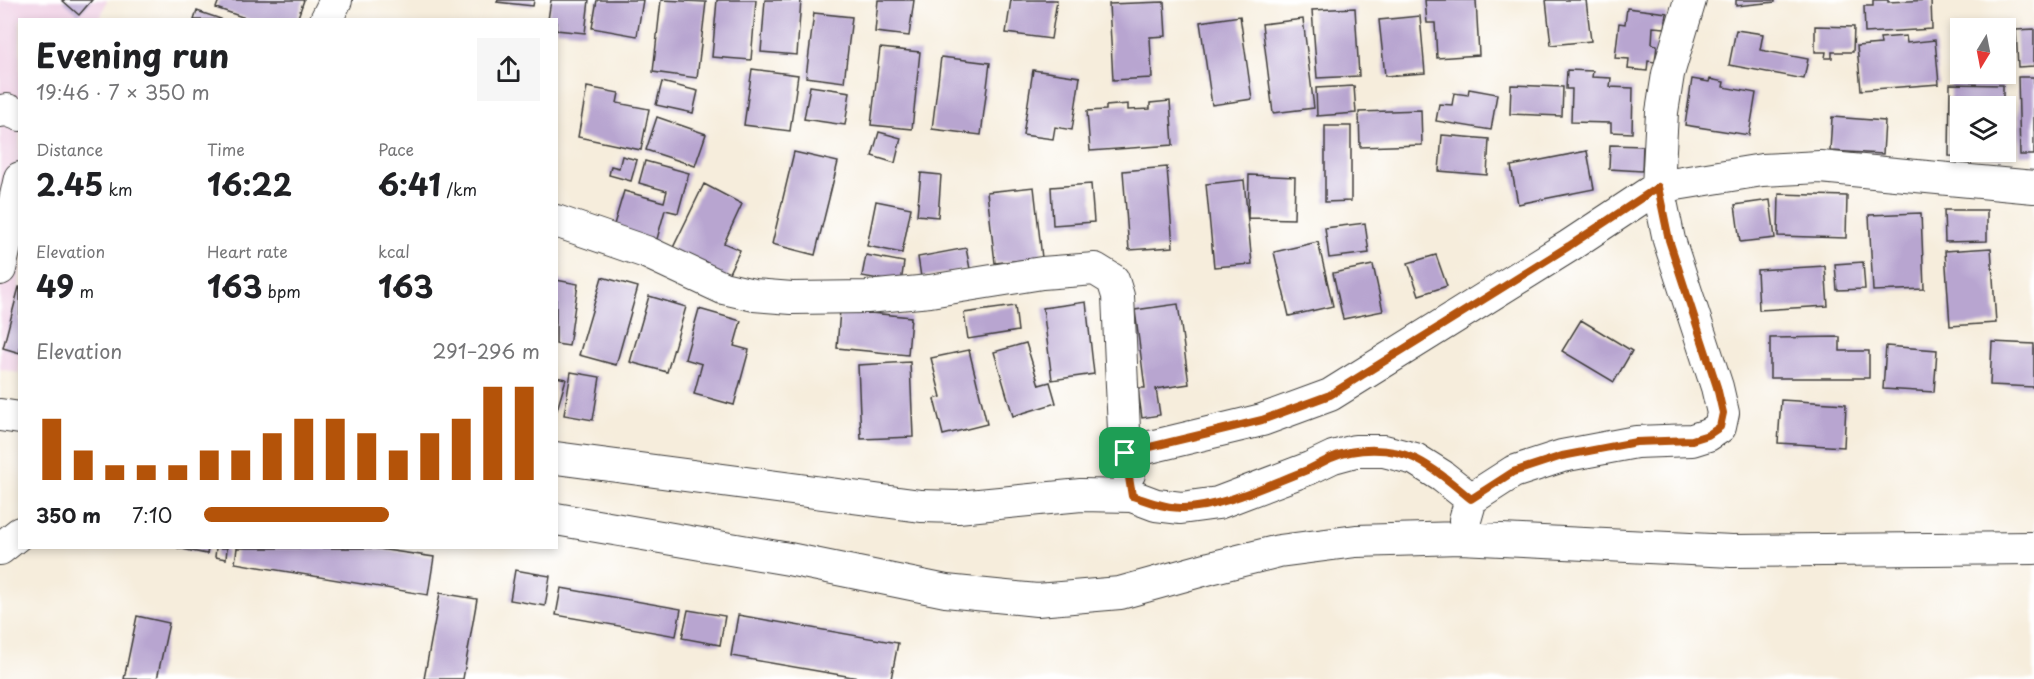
<!DOCTYPE html>
<html lang="en">
<head>
<meta charset="utf-8">
<style>
	:root { --surface:#fff; --page:#f6f6f6; --text:#202124; --muted:#757577; --accent:#b45309 }
	body { margin:0; font-family:"Playpen Sans",sans-serif; background:var(--page); color:var(--text); height:100vh; display:flex; flex-direction:column; font-size:22px; white-space:nowrap }
	* { box-sizing:border-box; margin:0 }
	p { font-size:20px; color:var(--muted) }
	.icon { flex:none; width:33px; height:33px; fill:none; stroke:currentColor; stroke-width:2; stroke-linecap:round; stroke-linejoin:round }
	.map { position:relative; flex:1; overflow:hidden }
	.sheet { position:absolute; left:18px; top:18px; width:540px; height:531px; display:flex; flex-direction:column; background:var(--surface); border-radius:0px; box-shadow:0 3px 9px #0003 }
	.sheet>* { flex:none }
	.needle { width:39px; rotate:190deg }
	.fabs { position:absolute; left:1950px; top:18px; display:grid; gap:12px }
	.fabs a { display:grid; place-items:center; width:66px; height:66px; border-radius:0px; background:var(--surface); box-shadow:0 3px 9px #0003; font-size:30px }
	.pin { position:absolute; display:grid; place-items:center; width:51px; height:51px; color:#fff; margin:-26px; border-radius:12px; box-shadow:0 3px 9px #0006 }
	.round { display:grid; place-items:center; flex:none; width:63px; height:63px; border-radius:0px; background:var(--page) }
	.head { display:flex; align-items:center; justify-content:space-between; height:102px; padding:0 18px }
	h1 { font-size:33px; font-weight:700; line-height:45px }
	.stats { display:grid; grid-template-columns:repeat(3,1fr); gap:9px; height:102px; padding:6px 18px }
	.stats div { display:grid; align-content:center }
	.stats b { font-size:30px; font-weight:700 }
	.stats small { font-size:16px; font-weight:400 }
	.stats p { font-size:16px }
	.chart { height:168px; padding:12px 18px }
	.chart p { display:flex; justify-content:space-between }
	.chart svg { width:100%; height:108px; margin-top:6px; stroke:var(--accent); stroke-width:6 }
	ul { padding:0 18px; list-style:none; font-size:20px }
	li { display:grid; grid-template-columns:96px 72px 1fr; align-items:center; height:45px }
	li i { height:15px; border-radius:8px; background:var(--accent) }
	.map>svg:first-child { display:block }
</style>
</head>
<body>
<div class="map">
<svg width="2034" height="679" viewBox="0 0 2034 679">
	<rect width="100%" height="100%" fill="#fff"/>
	<filter id="ink" filterUnits="userSpaceOnUse"><feTurbulence type="fractalNoise" baseFrequency=".0167" numOctaves="2"/><feDisplacementMap in="SourceGraphic" scale="12" xChannelSelector="R" yChannelSelector="G"/><feConvolveMatrix kernelMatrix="1 2 1 2 8 2 1 2 1" color-interpolation-filters="sRGB"/></filter>
	<filter id="wash" filterUnits="userSpaceOnUse"><feTurbulence type="fractalNoise" baseFrequency=".008" numOctaves="4" result="noise"/><feDisplacementMap in="SourceGraphic" scale="24" xChannelSelector="R" yChannelSelector="G"/><feGaussianBlur stdDeviation="1.35" result="paint"/><feColorMatrix in="noise" values="0 0 0 0 0 0 0 0 0 0 0 0 0 0 0 0 0 1.4 0 .05"/><feComposite in="paint" operator="in"/></filter>
	<g filter="url(#wash)">
		<rect width="100%" height="100%" fill="#f6eddc"/>
		<path fill="#f0d0e5" d="M0 0H107L100 19 20 20 19 373 0 369Z"/>
		<g id="blocks">
			<path fill="#b8a5d0" d="M62 0H92L79 15Z
				M219 0H304L297 20H251L216 8Z
				M498 0H534L533 6 497 2Z
				M551 0H589L585 33 556 30V20H548Z
				M597 0H643L637 36 592 28Z
				M661 0 706 2 697 78 653 72Z
				M717 0H756L751 60 712 57Z
				M765 0H801L797 55 761 52Z
				M878 0H914L909 36 875 32Z
				M1011 0H1057L1051 39 1006 33Z
				M1425 0H1476L1479 55 1437 58 1435 23H1427Z
				M1546 0H1586L1591 41 1551 45Z
				M1736 0H1775V2L1736 6Z
				M1873 0H1888V2L1931 0 1932 29 1865 33 1864 6H1873Z
				M1164 2 1166 36 1150 37 1152 78 1113 80 1109 4Z
				M1355 8 1359 76 1317 78 1312 10Z
				M1627 8 1667 13 1665 28 1653 27 1652 44 1657 45 1655 62 1648 61 1647 71 1628 69 1629 59 1615 58 1619 23 1625 24Z
				M197 11 221 19 220 20H194Z
				M814 13 852 17 844 82 806 77Z
				M1240 16 1252 99 1212 105 1200 22Z
				M1420 16 1425 73 1385 76 1379 20Z
				M1303 19 1314 108 1273 113 1262 24Z
				M1815 26 1854 27 1853 52H1832V58H1825L1826 52H1815Z
				M2008 26 2010 70H2006V28H1995V27Z
				M1960 28V64L1954 65 1953 29Z
				M2034 29V66L2018 67 2016 30Z
				M1736 30 1763 34 1760 50 1808 59 1804 79 1729 65Z
				M1906 36 1907 43 1935 40 1939 84 1861 90 1857 46 1881 44 1880 38Z
				M880 48 920 52 912 129 871 125Z
				M941 57 990 63 981 135 932 129Z
				M752 69 798 75 790 131 744 125Z
				M1033 70 1080 77 1072 130 1055 127 1053 139 1023 135Z
				M1567 70 1593 71 1592 77 1611 78 1610 87 1633 88 1632 133 1611 132V123L1571 122 1572 89H1566Z
				M2018 77H2034V155H2020Z
				M1692 79 1709 82 1710 79 1724 82 1723 87 1756 93 1749 135 1685 125Z
				M662 82 698 91 693 113 656 105Z
				M1950 84 2003 85V106H1960V152H2002V157L1949 156Z
				M1511 85 1563 87 1562 116 1510 114Z
				M810 86 850 92 845 125 804 119Z
				M1354 86 1356 113 1317 116 1316 88Z
				M587 87 619 93 617 103 649 109 641 150 578 137Z
				M1469 89 1497 94 1491 130 1436 121 1439 104 1452 105 1454 93 1468 95Z
				M1170 101 1173 145 1090 151 1087 111 1106 110V106L1128 104V110L1150 109V103Z
				M1421 110 1422 145 1360 147 1359 112Z
				M657 117 706 134 695 166 646 150Z
				M1832 117 1885 121 1883 154 1830 151Z
				M1325 126H1351V201L1325 202Z
				M879 132 901 138 895 163 872 156Z
				M1442 135 1489 139 1487 175 1439 171Z
				M1610 145 1643 146 1642 171 1609 169Z
				M1587 151 1594 189 1518 204 1511 166Z
				M794 152 838 162 815 255 772 244Z
				M622 156 637 160 631 181 609 175 611 166 619 168Z
				M645 161 689 173 678 213 665 210 654 250 610 238 624 191 664 202 667 191 639 183Z
				M1167 167 1173 247 1129 250 1123 171Z
				M921 173 941 175 938 217 917 215Z
				M1249 175 1295 177 1294 219 1248 218Z
				M1244 180 1252 264 1214 267 1206 184Z
				M704 184 742 204 724 243 740 250 723 285 668 258Z
				M1091 184 1094 222 1053 225 1051 187Z
				M1034 187 1042 258 995 263 987 192Z
				M1779 194 1847 196 1846 238 1778 236Z
				M1770 200 1775 238 1740 242 1735 205Z
				M876 201 911 208 902 253 867 246Z
				M1944 210H1987V241L1945 242Z
				M1921 213 1924 289 1873 291 1869 215Z
				M1365 223 1369 253 1329 258 1325 228Z
				M1318 242 1333 306 1289 316 1274 252Z
				M966 248 970 269 921 277 918 257Z
				M1991 248 1996 323 1950 326 1945 251Z
				M866 255 904 262 901 283 862 276Z
				M1436 255 1447 286 1419 295 1408 263Z
				M1863 262 1865 289 1837 290 1835 264Z
				M1373 265 1383 311 1343 319 1333 273Z
				M1825 266 1828 306 1759 310 1757 270Z
				M602 277 638 287 616 365 579 355Z
				M556 280 578 284 569 346 556 344Z
				M19 287H20V353L3 348Z
				M649 296 686 307 667 372 630 362Z
				M1086 302 1094 374 1052 380 1043 308Z
				M1178 304 1189 384 1156 389 1160 415 1142 418 1138 388H1145L1135 310Z
				M1015 306 1018 331 968 339 964 313Z
				M699 309 741 321 734 346 749 350 734 405 694 394 702 364 685 359Z
				M840 310 911 317 908 355 837 348Z
				M1581 320 1632 351 1614 382 1562 351Z
				M1840 337V351H1869V378H1770V338Z
				M1992 342 2034 344V387L1990 385Z
				M1026 343 1039 385 1050 382 1056 403 1013 416 994 352Z
				M1886 346 1937 350 1934 392 1883 389Z
				M969 350 987 424 943 435 934 399 941 397 931 358Z
				M910 362 913 437 861 439 858 365Z
				M571 372 600 377 593 420 564 415Z
				M556 377 566 379 557 410H556Z
				M1781 400 1846 404 1844 447 1778 443Z
				M177 548H208L207 554Z
				M216 548H227L226 559 215 557Z
				M237 548H372L434 557 428 595 235 563Z
				M515 570 550 576 545 606 510 600Z
				M561 588 681 609 676 636 556 615Z
				M440 593 477 599 463 679H424Z
				M688 610 725 616 720 645 682 638Z
				M738 615 898 643 891 679H864L731 656Z
				M137 616 169 623 157 679H124Z"/>
		</g>
	</g>
	<g filter="url(#ink)">
		<use href="#blocks" fill-opacity="0" stroke="#3d3b39" stroke-width="1.5"/>
		<g fill="none" stroke-linecap="round" stroke-linejoin="round">
			<g stroke="#3d3b39" stroke-width="34">
				<path id="minor" d="M326 20 336 0
					M0 111 7 110 20 115
					M556 221 646 252 723 288 754 295 792 298 867 297 930 291 1042 273 1095 269 1113 280 1118 296 1125 453 1129 474
					M0 269 20 178
					M0 415 20 418
					M1125 453 1262 420 1330 395 1569 246 1658 187 1762 170 1820 167 2034 187
					M556 458 921 506 958 507 1081 495 1132 496 1156 505 1181 508 1218 503 1310 468 1333 457 1355 451H1384L1415 459 1442 476 1471 499
					M556 519 789 559 946 591 1037 600 1120 593 1210 568 1279 551 1356 541 1460 538 1732 551 2034 548
					M1465 520 1471 499 1513 472 1562 456 1636 442 1692 440 1708 435 1720 427 1723 413 1717 387 1669 240 1658 187 1662 112 1668 74 1690 0
					M0 549 20 533"/>
			</g>
			<use href="#minor" stroke="#fff" stroke-width="32"/>
		</g>
	</g>
	<g fill="none" stroke-linecap="round" stroke-linejoin="round" filter="url(#ink)">
		<g stroke="#fff" stroke-width="12">
			<path id="route" d="M1658 187 1669 240 1717 387 1723 413 1720 427 1708 435 1692 440 1636 442 1562 456 1513 472 1471 499C1454 485 1436 469 1416 459 1391 447 1357 447 1331 458 1323 462 1315 466 1307 470 1270 484 1219 509 1181 508 1164 508 1148 501 1132 496L1125 453 1262 420 1330 395 1569 246Z"/>
		</g>
		<use href="#route" stroke="#b45309" stroke-width="8"/>
	</g>
</svg>
<div class="fabs">
<a><svg class="needle" viewBox="-14 -14 28 28"><path d="M0-13l5 13h-10z" fill="#e53935"/><path d="M0 13l5-13h-10z" fill="#757577"/></svg></a>
<a><svg class="icon" aria-label="layers" viewBox="0 0 24 24"><path d="M12 4l9 5-9 5-9-5zM3 14l9 5 9-5"/></svg></a>
</div>
<div class="pin" style="left:1125px;top:453px;background:#1e9e55"><svg class="icon" aria-label="arrive" viewBox="0 0 24 24"><path d="M6 21V4h12l-3 4 3 4H6"/></svg></div>
<section class="sheet">
<div class="head"><div><h1>Evening run</h1><p>19:46 · 7 × 350 m</p></div><a class="round"><svg class="icon" aria-label="share" viewBox="0 0 24 24"><path d="M12 15V3M7 8l5-5 5 5M5 13v7h14v-7"/></svg></a></div>
<div class="stats">
<div><p>Distance</p><b>2.45<small> km</small></b></div>
<div><p>Time</p><b>16:22</b></div>
<div><p>Pace</p><b>6:41<small> /km</small></b></div>
</div>
<div class="stats">
<div><p>Elevation</p><b>49<small> m</small></b></div>
<div><p>Heart rate</p><b>163<small> bpm</small></b></div>
<div><p>kcal</p><b>163</b></div>
</div>
<div class="chart"><p><span>Elevation</span>291–296 m</p>
<svg viewBox="0 0 160 44" preserveAspectRatio="none"><path d="M5 44V19M15 44V32M25 44V38M35 44V38M45 44V38M55 44V32M65 44V32M75 44V25M85 44V19M95 44V19M105 44V25M115 44V32M125 44V25M135 44V19M145 44V6M155 44V6"/></svg>
</div>
<ul>
<li><b>350 m</b>7:10<i style="width:55%"></i></li>
</ul>
</section>
</div>
</body>
</html>
